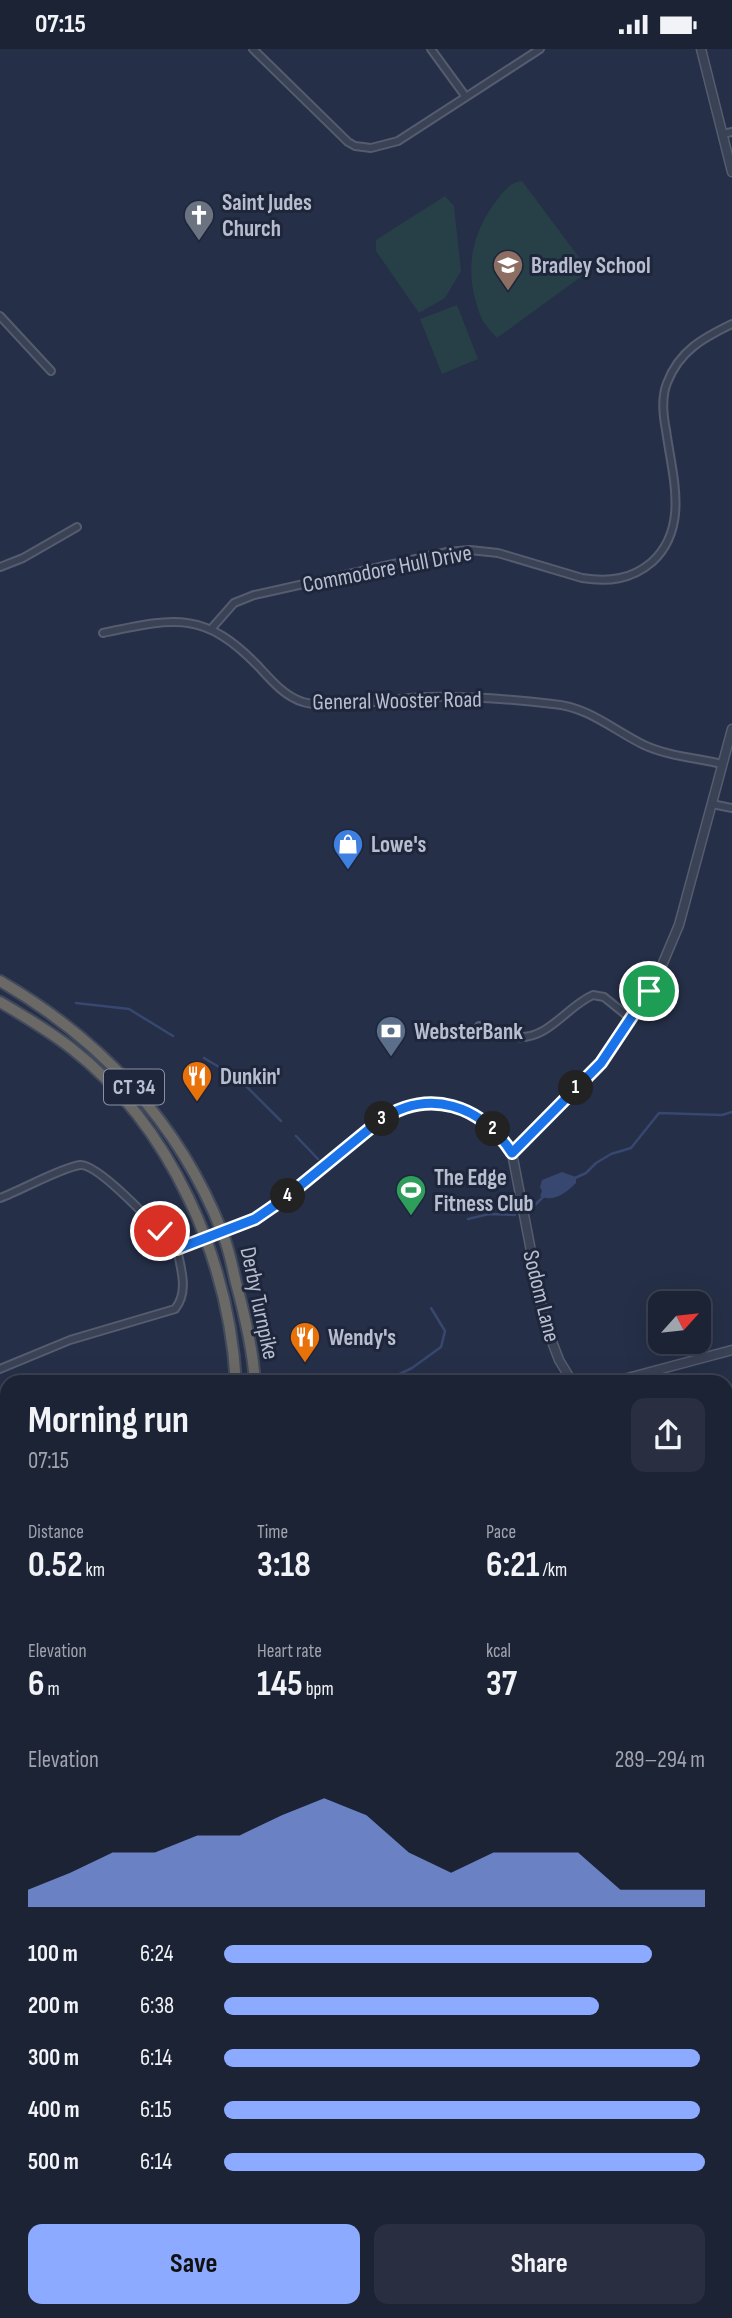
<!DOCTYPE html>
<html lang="en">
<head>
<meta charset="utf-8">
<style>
	:root { --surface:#1c2335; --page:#292f41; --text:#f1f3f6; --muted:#a0a4ad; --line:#3a4050; --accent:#8caaff }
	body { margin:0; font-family:"Sofia Sans Condensed",sans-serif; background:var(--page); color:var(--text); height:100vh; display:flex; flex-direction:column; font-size:26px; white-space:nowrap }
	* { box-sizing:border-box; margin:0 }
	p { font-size:23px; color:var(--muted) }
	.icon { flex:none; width:38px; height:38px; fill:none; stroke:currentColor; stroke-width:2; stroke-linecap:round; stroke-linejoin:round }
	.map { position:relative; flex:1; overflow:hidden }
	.details { position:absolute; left:0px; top:1326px; width:733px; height:943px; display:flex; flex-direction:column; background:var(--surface); border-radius:21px 21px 0 0; box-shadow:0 7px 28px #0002,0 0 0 2px var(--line) }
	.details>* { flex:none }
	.needle { width:46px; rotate:63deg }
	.controls { position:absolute; left:648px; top:1242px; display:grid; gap:14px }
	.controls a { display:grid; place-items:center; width:63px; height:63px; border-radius:14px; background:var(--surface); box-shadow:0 7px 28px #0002,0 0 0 2px var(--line); font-size:35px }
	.pin { position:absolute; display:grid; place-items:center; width:60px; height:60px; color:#fff; margin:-30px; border:4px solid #fff; border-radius:50%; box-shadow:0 2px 7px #0007 }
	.km { position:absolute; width:35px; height:35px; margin:-18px; border-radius:50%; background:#222; color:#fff; font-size:19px; line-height:35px; text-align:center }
	.round { display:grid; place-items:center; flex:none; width:74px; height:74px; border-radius:14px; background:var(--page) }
	.overview { display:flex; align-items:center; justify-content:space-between; height:119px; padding:0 28px }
	h1 { font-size:38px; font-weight:700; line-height:52px }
	.stats { display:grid; grid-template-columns:repeat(3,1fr); gap:10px; height:119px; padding:7px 28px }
	.stats div { display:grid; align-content:center }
	.stats b { font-size:35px; font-weight:700 }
	.stats small { font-size:19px; font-weight:400 }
	.stats p { font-size:19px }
	.chart { height:196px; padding:14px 28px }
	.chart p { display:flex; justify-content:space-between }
	.chart svg { width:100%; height:126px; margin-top:7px; fill:var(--accent); opacity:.7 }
	.action { display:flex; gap:14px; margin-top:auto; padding:14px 28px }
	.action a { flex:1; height:80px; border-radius:14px; background:var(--accent); color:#111; font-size:28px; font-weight:700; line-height:80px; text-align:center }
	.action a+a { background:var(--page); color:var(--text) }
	ul { padding:0 28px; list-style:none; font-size:23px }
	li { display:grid; grid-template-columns:112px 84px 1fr; align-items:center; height:52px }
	li i { height:18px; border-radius:9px; background:var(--accent) }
	.status { display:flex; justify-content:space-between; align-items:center; height:49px; padding:0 35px; background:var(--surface); direction:ltr }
	.status svg { height:19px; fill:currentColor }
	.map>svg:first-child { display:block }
</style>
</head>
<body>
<div class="status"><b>07:15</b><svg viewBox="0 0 49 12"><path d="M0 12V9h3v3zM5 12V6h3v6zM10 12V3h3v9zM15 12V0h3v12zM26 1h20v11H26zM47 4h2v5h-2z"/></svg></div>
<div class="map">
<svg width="732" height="2269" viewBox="0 0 732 2269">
	<rect width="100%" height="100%" fill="#252f47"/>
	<path fill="#274047" d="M522 132 584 215 582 227 497 289C492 283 484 276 481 268 464 226 469 187 497 151 503 143 510 133 522 132Z
		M445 147 454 157 461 222 445 249 419 264 376 202V191Z
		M457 256 478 310 442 325 420 270Z"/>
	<path fill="#37476f" d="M562 1123 576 1128V1134C566 1144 553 1154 540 1147L542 1142 540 1138 542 1131Z"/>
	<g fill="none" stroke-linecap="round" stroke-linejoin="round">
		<path stroke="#37476f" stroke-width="2.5" d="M76 954 129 960 173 987
			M204 1009 239 1030 281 1072
			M296 1087 318 1110
			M575 1129 586 1124 596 1114 611 1105 631 1099 659 1064 722 1066 732 1063
			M532 1159 543 1148
			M468 1170 489 1165 515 1166
			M387 1334 389 1330 412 1319 441 1298 445 1282 431 1259
			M726 1878 732 1879
			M0 2198 7 2199"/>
		<g stroke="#555c70" stroke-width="10">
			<path id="minor" d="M253 0 348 93 355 97 371 99 398 92 540 0
				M431 0 466 48
				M723 85 732 83
				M0 267 51 322
				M0 518 23 509 77 478
				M212 579 234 554 254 546 447 503 470 501 498 504 582 529C608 533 631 531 652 513 690 478 672 426 666 381 663 366 661 349 667 334 679 302 703 289 732 275
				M103 584C174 569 204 561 258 617 271 631 284 647 303 653 336 662 390 649 425 648 468 647 511 650 553 655 589 658 613 681 644 696 668 707 697 709 722 715
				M712 755 732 759
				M479 977C491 981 504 987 517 988 548 991 567 957 593 946L604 948 630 969
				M0 1149C22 1141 60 1119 80 1116 99 1114 162 1184 177 1200L206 1190
				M0 1320 70 1291 175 1260C189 1243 181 1220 177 1200
				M0 1439 7 1433
				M0 1838 7 1835
				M726 1932 732 1933"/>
		</g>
		<g stroke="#555c70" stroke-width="11">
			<path id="tertiary" d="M701 0 732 123
				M512 1104 601 1014 657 928 679 876 732 680
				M206 1190 255 1170 393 1063C440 1042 485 1063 512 1104L545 1274 559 1311 573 1334
				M609 1334 732 1301
				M726 1509 732 1520
				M726 1796 732 1788"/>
		</g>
		<g stroke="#555c70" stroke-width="12">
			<path id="secondary" d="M337 2269 343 2263"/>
		</g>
		<g stroke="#41495d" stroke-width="14">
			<path id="trunk" d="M0 932C100 990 179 1073 222 1183 229 1199 232 1217 236 1234 245 1267 253 1300 255 1334
				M0 953C24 967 49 982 71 999 171 1077 229 1209 236 1334
				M572 2263 575 2269
				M594 2263 597 2269"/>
		</g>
		<use href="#minor" stroke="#3a4256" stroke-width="6"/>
		<use href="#tertiary" stroke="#3a4256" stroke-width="8"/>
		<use href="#secondary" stroke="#475069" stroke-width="9"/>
		<use href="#trunk" stroke="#6a6966" stroke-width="10"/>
	</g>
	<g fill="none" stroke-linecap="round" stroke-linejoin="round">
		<g stroke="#fff" stroke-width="14">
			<path id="route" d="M160 1182 177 1200 255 1170 284 1150 379 1072C429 1038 481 1056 512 1104L601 1014 649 942"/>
		</g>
		<use href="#route" stroke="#1a73e8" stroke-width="9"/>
	</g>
	<defs>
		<g id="church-pin" transform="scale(1.575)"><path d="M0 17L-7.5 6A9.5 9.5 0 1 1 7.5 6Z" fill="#6b7280" stroke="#1e263b"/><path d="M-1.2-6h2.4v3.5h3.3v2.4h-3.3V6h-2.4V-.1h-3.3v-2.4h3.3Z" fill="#fff"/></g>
		<g id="school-pin" transform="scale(1.575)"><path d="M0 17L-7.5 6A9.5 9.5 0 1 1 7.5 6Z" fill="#8d6e63" stroke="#1e263b"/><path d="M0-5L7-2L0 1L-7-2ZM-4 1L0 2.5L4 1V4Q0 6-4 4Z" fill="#fff"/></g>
		<g id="shop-pin" transform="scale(1.575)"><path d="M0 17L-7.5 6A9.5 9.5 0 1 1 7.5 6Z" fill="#3f7fe0" stroke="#1e263b"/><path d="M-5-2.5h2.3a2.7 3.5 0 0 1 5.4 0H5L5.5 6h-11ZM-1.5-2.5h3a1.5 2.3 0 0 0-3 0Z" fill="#fff"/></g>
		<g id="bank-pin" transform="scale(1.575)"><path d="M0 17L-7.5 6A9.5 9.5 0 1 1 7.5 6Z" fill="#5c6f8a" stroke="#1e263b"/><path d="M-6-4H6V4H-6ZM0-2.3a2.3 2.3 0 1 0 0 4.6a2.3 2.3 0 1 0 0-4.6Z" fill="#fff"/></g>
		<g id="restaurant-pin" transform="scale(1.575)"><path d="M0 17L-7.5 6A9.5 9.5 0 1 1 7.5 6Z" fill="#e8710a" stroke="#1e263b"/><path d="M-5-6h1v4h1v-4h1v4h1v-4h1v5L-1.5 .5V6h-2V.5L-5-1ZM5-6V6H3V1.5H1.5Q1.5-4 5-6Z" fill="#fff"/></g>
		<g id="stadium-pin" transform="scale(1.575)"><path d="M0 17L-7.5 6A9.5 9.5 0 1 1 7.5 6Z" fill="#2e9e5b" stroke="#1e263b"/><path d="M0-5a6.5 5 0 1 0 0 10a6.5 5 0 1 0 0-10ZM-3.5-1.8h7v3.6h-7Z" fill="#fff"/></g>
	</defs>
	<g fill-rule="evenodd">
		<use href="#church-pin" x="199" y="166"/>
		<use href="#school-pin" x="508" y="216"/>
		<use href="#shop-pin" x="348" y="795"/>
		<use href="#bank-pin" x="391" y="982"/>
		<use href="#restaurant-pin" x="197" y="1027"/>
		<use href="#stadium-pin" x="411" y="1141"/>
		<use href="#restaurant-pin" x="305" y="1288"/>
	</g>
	<g text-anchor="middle" stroke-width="6" stroke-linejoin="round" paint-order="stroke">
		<rect fill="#1e263b" stroke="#8a90a3" stroke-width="2" x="104" y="1020.5" width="60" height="35" rx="5"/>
		<g font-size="21" font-weight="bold" fill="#b8becf">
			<text x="134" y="1045">CT 34</text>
		</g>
		<g font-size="23" font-weight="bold" fill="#b8becf" stroke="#1e263b" text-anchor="start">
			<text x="222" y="161">Saint Judes<tspan x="222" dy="26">Church</tspan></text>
			<text x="531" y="224">Bradley School</text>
			<text x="371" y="803">Lowe's</text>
			<text x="414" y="990">WebsterBank</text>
			<text x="220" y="1035">Dunkin'</text>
			<text x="434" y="1136">The Edge<tspan x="434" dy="26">Fitness Club</tspan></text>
			<text x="328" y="1296">Wendy's</text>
		</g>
		<g font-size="23" fill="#b8becf" stroke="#1e263b">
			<text transform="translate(387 519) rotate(-11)" y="8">Commodore Hull Drive</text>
			<text transform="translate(397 651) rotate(-1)" y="8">General Wooster Road</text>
			<text transform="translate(542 1247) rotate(76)" y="8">Sodom Lane</text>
			<text transform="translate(260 1254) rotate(78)" y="8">Derby Turnpike</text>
		</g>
	</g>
</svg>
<div class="controls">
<a><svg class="needle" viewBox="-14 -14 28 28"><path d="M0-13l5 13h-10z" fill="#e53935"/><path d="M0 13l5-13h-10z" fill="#a0a4ad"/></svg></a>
</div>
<div class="pin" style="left:649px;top:942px;background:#1e9e55"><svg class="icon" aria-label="arrive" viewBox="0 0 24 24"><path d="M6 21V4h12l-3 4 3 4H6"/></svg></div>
<div class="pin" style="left:160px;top:1182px;background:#d93025"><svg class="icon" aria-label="check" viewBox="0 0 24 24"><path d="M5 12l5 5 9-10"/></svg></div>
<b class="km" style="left:576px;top:1039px">1</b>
<b class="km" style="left:493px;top:1080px">2</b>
<b class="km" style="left:382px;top:1070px">3</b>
<b class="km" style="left:288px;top:1147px">4</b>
<section class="details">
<div class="overview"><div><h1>Morning run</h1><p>07:15</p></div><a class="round"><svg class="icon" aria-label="share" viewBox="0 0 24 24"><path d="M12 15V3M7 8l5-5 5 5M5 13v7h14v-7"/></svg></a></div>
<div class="stats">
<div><p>Distance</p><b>0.52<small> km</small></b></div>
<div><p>Time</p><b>3:18</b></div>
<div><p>Pace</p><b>6:21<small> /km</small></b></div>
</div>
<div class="stats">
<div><p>Elevation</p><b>6<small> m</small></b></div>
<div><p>Heart rate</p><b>145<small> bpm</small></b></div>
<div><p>kcal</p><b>37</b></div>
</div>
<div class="chart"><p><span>Elevation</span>289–294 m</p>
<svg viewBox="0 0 160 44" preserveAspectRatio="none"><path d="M0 44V38L10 32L20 25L30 25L40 19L50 19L60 12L70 6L80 12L90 25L100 32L110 25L120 25L130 25L140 38L150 38L160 38V44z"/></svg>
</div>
<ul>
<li><b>100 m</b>6:24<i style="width:89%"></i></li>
<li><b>200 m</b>6:38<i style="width:78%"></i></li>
<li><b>300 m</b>6:14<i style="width:99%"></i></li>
<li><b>400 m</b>6:15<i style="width:99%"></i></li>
<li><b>500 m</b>6:14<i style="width:100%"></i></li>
</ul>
<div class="action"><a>Save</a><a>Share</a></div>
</section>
</div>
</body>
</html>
